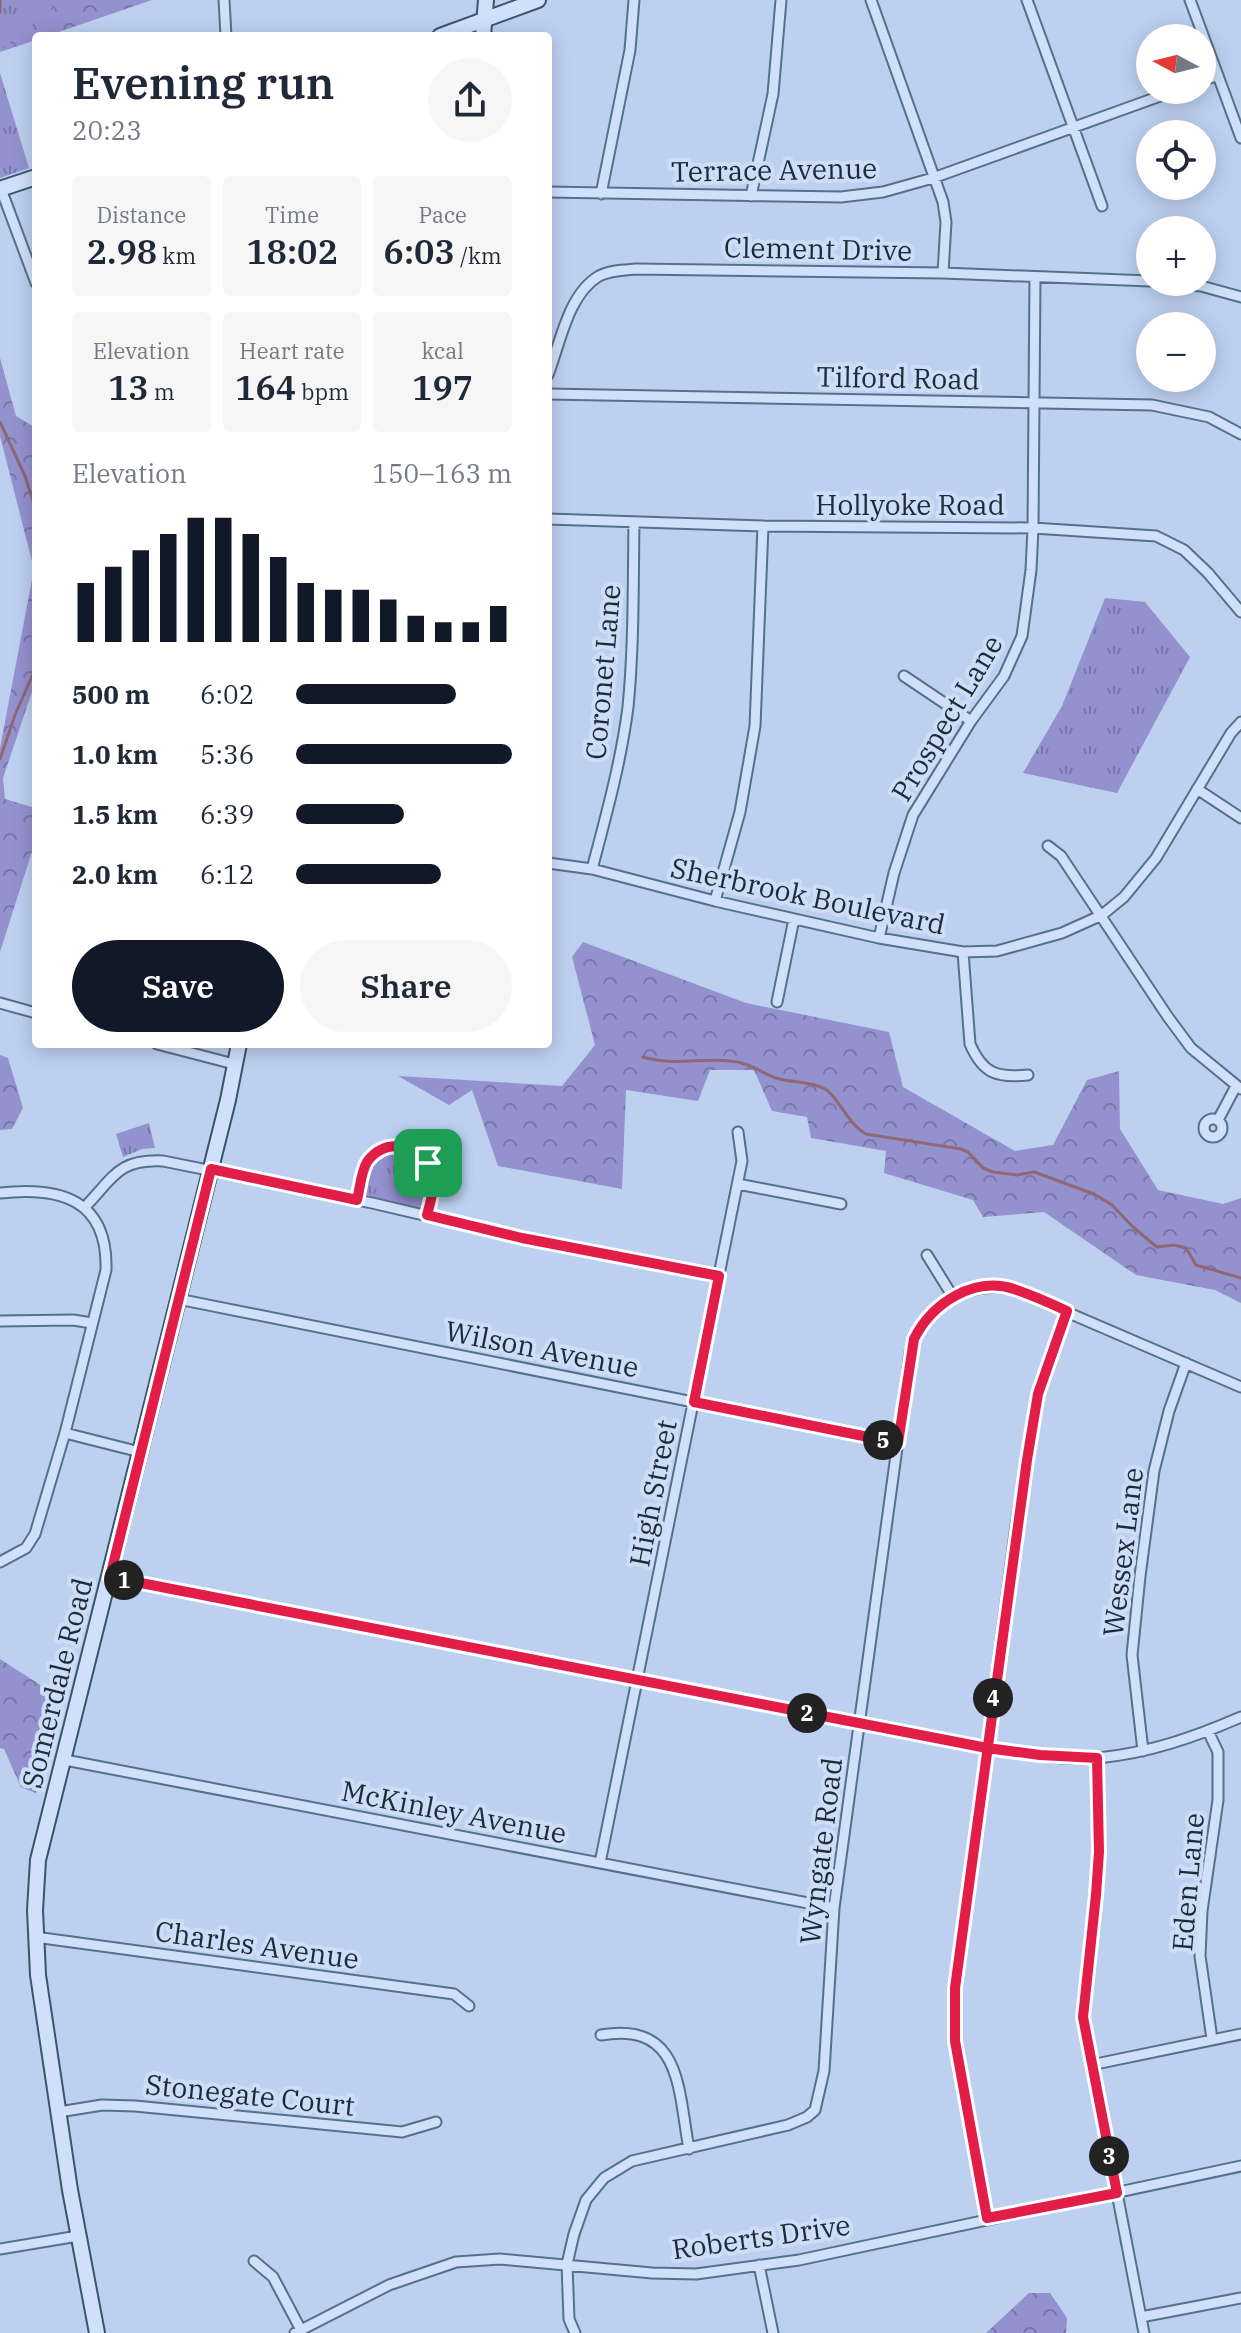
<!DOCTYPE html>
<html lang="en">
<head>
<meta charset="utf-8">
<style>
	:root { --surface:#fff; --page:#f6f6f7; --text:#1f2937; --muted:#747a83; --accent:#111827 }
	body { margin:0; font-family:"IBM Plex Serif",serif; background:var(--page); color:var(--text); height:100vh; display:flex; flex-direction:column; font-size:30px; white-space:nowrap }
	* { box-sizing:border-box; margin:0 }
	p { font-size:26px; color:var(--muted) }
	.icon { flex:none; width:44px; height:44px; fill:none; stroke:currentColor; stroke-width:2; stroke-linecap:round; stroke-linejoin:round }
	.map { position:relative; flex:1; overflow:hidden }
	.drawer { position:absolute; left:32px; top:32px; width:520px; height:1016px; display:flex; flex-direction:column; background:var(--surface); border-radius:8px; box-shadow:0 4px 20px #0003 }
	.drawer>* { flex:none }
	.needle { width:52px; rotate:277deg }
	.tools { position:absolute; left:1136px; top:24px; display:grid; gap:16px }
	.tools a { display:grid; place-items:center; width:80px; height:80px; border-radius:50%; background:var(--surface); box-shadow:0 4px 20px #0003; font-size:40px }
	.pin { position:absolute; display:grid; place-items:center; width:68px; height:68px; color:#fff; margin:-34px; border-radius:16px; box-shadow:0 4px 12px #0006 }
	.km { position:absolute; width:40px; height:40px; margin:-20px; border-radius:50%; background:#222; color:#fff; font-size:22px; line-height:40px; text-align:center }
	.round { display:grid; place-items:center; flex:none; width:84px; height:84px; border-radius:42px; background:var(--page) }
	.head { display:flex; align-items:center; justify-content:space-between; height:136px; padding:0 40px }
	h1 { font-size:44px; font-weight:600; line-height:60px }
	.stats { display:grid; grid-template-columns:repeat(3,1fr); gap:12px; height:136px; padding:8px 40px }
	.stats div { display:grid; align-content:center; border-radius:8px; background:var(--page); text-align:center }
	.stats b { font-size:34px; font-weight:600 }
	.stats small { font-size:22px; font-weight:400 }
	.stats p { font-size:22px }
	.chart { height:224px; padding:16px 40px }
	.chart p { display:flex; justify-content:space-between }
	.chart svg { width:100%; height:144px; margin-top:8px; stroke:var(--accent); stroke-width:6 }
	.primary-button { display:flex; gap:16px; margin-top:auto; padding:16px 40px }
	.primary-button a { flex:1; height:92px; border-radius:48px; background:var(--accent); color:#fff; font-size:32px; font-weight:600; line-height:92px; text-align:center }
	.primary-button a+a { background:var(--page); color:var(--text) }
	ul { padding:0 40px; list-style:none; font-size:26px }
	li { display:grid; grid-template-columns:128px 96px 1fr; align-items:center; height:60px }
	li i { height:20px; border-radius:10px; background:var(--accent) }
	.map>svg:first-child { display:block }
</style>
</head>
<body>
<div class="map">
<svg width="1241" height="2333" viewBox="0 0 1241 2333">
	<defs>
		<pattern id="forest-crowns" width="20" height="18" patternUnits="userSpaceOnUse" patternTransform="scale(2)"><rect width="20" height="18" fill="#9491cf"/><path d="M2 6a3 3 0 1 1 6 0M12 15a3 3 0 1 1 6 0" fill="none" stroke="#7877a9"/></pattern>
		<pattern id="park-tufts" width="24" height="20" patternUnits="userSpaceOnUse" patternTransform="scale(2)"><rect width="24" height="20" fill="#9491cf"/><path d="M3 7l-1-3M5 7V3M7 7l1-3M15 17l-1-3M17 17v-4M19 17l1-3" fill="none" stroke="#7877a9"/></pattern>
	</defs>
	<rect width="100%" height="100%" fill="#bdd0f0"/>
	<path fill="url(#forest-crowns)" d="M0 0H152L47 36H36V40L0 52Z
		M0 358 16 416 36 428V680L3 778 5 799 35 808 36 839 0 952V748L34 569 0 436Z
		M583 942 746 1003 889 1032 903 1087 1015 1151 1053 1145 1087 1080 1119 1071 1120 1129 1158 1190 1223 1204 1241 1198V1303L1215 1290 1136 1275 1044 1212 983 1217 973 1200 884 1173 886 1151 811 1138 807 1117 772 1111 754 1070H710L698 1101 626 1090 622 1189 498 1166 472 1090 449 1105 398 1076 562 1086 595 1045 572 957Z
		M0 1055 8 1058 23 1108 12 1129 0 1130Z
		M0 1659 59 1697 36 1793 21 1787 4 1749 0 1748Z
		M1029 2293H1050L1067 2318 1066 2333H986Z"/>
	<path fill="url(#park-tufts)" d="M0 0H49L53 9 0 50Z
		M0 73 29 168 0 178Z
		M1105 598 1145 602 1190 657 1117 793 1023 773 1062 706Z
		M149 1123 155 1148 142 1149 123 1157 116 1134Z
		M406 1147 431 1169 427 1215 357 1200 363 1173 377 1153Z"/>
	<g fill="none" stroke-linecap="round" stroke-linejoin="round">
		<path stroke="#8f6874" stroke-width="3" d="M0 12V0
			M0 422 25 476 36 510
			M0 759 15 715 36 667
			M643 1057C672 1066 700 1058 730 1061 748 1062 760 1072 776 1078 792 1083 810 1081 825 1089 837 1095 847 1123 866 1134L961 1149 968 1152 983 1168 993 1172 1017 1175 1034 1172 1094 1194 1112 1205 1134 1228 1157 1247 1174 1245 1186 1248 1196 1265 1241 1278"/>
		<g stroke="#557189" stroke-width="13">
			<path id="street" d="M224 0 226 36
				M871 0 943 202 946 222 943 273
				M1027 0 1102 206
				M1190 0 1241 138
				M1202 81 1218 75
				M1 189 36 283
				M548 192 841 197 883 192 933 178 1177 90
				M601 194 630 50 634 0
				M751 196 773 94 781 0
				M1161 282 1201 286 1241 297
				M548 375C560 344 568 294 599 276 610 270 624 270 636 269L943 273 1150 281
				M548 394 1152 405 1209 417 1241 434
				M548 519 763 526 1033 528 1156 536 1184 550 1208 573 1241 612
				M904 676 971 721
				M1197 789 1241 818
				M1048 846 1061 856 1168 1017 1191 1048 1241 1089
				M548 863 592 869 715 901 879 938 963 952 997 951 1062 933 1102 915 1124 897 1156 858 1231 733 1241 722
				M592 869C606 816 621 762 628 707 634 646 633 585 634 523
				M715 901 740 812 755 726 763 526
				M879 938 894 873 913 815 971 721 1004 676 1022 636 1031 570 1033 528 1035 277
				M963 952 970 1044C983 1074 997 1078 1028 1075
				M777 1002 794 919
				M0 1003 36 1013
				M157 1044 234 1064
				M1204 1128a9 9 0 1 1 18 0a9 9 0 1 1-18 0Z
				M1218 1120 1236 1086
				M738 1184 841 1204
				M0 1193C61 1186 108 1200 106 1270L65 1433 35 1534 26 1548 0 1562
				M357 1200C360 1189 361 1173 367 1163 384 1135 429 1144 433 1178 435 1190 430 1203 427 1215
				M85 1207C114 1177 118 1159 163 1161L372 1203 522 1238 719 1276
				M927 1255 953 1297
				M178 1299 898 1443
				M0 1321 73 1320 92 1323
				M65 1433 140 1452
				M110 1577 987 1748C1023 1753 1061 1761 1098 1758 1149 1753 1195 1737 1241 1717
				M1208 1731 1218 1752V1800L1202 1911 1200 1956 1212 2039
				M1143 1751 1132 1655 1140 1576 1154 1471 1169 1411 1186 1363
				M1097 1758 1099 1852 1096 1895 1083 2017 1144 2333
				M65 1760 834 1908
				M600 1863 742 1161 738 1132
				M35 1937 454 1994 469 2006
				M601 2035C682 2021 678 2090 689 2149
				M1091 2065 1241 2034
				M59 2112 102 2105 135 2106 402 2132 436 2122
				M987 2218 955 2041V1988L1016 1526 1038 1394 1067 1311
				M0 2249 78 2236
				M254 2261 273 2277 301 2330
				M759 2265 773 2333
				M1141 2317 1241 2298
				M295 2333 389 2285 456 2262 500 2259 652 2273 696 2274 799 2260 1241 2166
				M575 2333 569 2319 567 2264 574 2234 586 2200 604 2178 632 2161 788 2125 807 2117 815 2110 824 2071 834 1908 910 1353C923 1307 966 1280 1013 1289L1241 1387"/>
		</g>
		<g stroke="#39556b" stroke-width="18">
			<path id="secondary" d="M440 36 538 0
				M483 36 486 0
				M0 189 36 177
				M97 2333 70 2190 38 1975 35 1910 38 1860 228 1100 239 1044"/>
		</g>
		<use href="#street" stroke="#d0e0fb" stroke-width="9"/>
		<use href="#secondary" stroke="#d0e0fb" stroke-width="14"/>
	</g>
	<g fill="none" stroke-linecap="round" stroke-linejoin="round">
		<g stroke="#fff" stroke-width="16">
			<path id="route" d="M428 1163C412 1142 383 1140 367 1162 361 1172 360 1188 357 1200L211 1169 110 1577 987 1748 1040 1755 1097 1758 1099 1852 1096 1895 1083 2017 1117 2193 987 2218 955 2041V1988L1027 1460 1038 1394 1067 1311C1050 1303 1032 1295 1014 1289 974 1276 932 1303 914 1339L898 1443 694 1402 719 1276 522 1238 427 1215C432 1197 437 1180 428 1163"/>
		</g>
		<use href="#route" stroke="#e11d48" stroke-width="10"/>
	</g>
	<g text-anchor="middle" stroke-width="8" stroke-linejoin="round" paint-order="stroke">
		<g font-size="28" fill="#1b2b37" stroke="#cddcf7">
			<text transform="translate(774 170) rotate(-1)" y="10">Terrace Avenue</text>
			<text transform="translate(818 249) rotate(1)" y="10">Clement Drive</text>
			<text transform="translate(898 378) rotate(1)" y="10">Tilford Road</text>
			<text x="910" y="515">Hollyoke Road</text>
			<text transform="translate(603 672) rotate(-85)" y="10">Coronet Lane</text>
			<text transform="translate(947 718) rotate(-59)" y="10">Prospect Lane</text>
			<text transform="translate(808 896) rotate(12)" y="10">Sherbrook Boulevard</text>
			<text transform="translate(542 1349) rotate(11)" y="10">Wilson Avenue</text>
			<text transform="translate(653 1493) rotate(-79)" y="10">High Street</text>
			<text transform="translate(1123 1552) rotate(-83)" y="10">Wessex Lane</text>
			<text transform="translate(57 1683) rotate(-76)" y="10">Somerdale Road</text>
			<text transform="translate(454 1812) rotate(11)" y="10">McKinley Avenue</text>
			<text transform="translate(821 1851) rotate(-83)" y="10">Wyngate Road</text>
			<text transform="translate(1188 1882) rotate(-85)" y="10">Eden Lane</text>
			<text transform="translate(257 1945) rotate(8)" y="10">Charles Avenue</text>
			<text transform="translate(250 2095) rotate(6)" y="10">Stonegate Court</text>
			<text transform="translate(761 2237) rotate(-8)" y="10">Roberts Drive</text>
		</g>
	</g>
</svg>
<div class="tools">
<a><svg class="needle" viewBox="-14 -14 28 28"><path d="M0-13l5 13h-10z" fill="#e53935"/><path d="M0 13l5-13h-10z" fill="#747a83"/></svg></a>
<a><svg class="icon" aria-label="locate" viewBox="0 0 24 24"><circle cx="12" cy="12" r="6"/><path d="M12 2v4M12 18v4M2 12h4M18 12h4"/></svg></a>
<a>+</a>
<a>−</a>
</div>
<div class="pin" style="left:428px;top:1163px;background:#1e9e55"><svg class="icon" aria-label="arrive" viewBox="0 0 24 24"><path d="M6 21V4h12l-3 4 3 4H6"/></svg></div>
<b class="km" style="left:124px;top:1580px">1</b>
<b class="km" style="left:807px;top:1713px">2</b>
<b class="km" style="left:1109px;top:2156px">3</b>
<b class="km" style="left:993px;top:1698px">4</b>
<b class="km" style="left:883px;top:1440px">5</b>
<section class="drawer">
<div class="head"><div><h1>Evening run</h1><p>20:23</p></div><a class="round"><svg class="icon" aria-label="share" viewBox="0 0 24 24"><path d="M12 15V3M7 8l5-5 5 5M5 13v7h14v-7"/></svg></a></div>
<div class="stats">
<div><p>Distance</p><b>2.98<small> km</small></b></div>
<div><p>Time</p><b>18:02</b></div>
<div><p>Pace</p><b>6:03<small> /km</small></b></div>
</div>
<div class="stats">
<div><p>Elevation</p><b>13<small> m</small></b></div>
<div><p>Heart rate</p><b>164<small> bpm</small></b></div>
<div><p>kcal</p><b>197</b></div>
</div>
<div class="chart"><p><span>Elevation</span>150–163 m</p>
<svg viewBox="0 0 160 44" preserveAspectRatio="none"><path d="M5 44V26M15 44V21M25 44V16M35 44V11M45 44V6M55 44V6M65 44V11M75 44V18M85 44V26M95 44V28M105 44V28M115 44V31M125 44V36M135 44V38M145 44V38M155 44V33"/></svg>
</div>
<ul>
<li><b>500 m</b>6:02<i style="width:74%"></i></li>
<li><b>1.0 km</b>5:36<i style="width:100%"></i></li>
<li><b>1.5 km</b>6:39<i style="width:50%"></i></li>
<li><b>2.0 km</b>6:12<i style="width:67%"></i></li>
</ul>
<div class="primary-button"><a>Save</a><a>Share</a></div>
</section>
</div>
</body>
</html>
